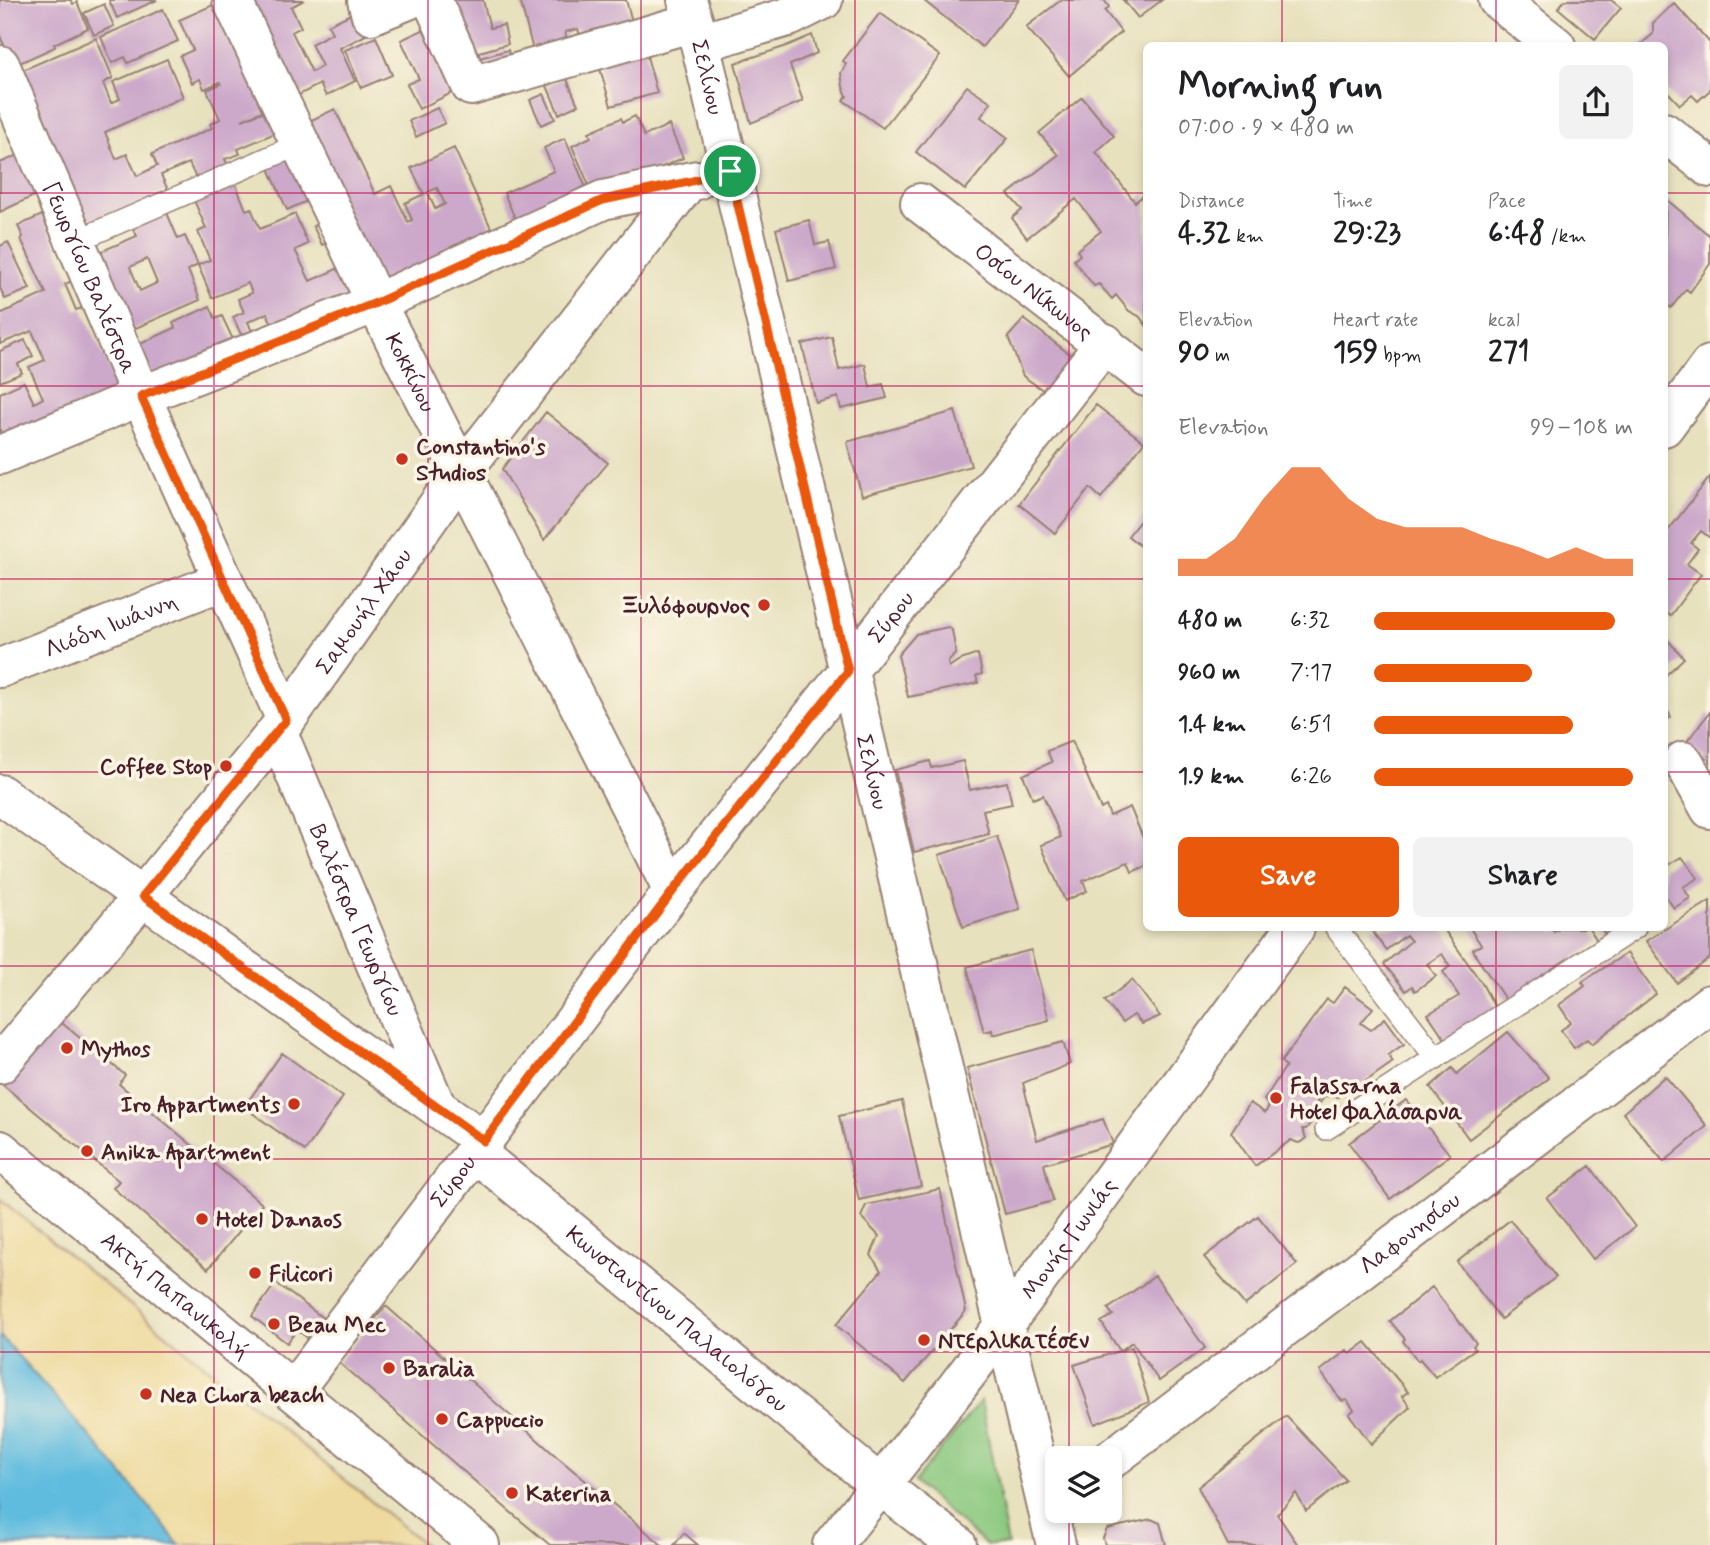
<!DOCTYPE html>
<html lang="en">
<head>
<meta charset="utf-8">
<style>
	:root { --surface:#fff; --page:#f2f2f2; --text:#202124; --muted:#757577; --accent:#ea580c }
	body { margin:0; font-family:Mynerve,sans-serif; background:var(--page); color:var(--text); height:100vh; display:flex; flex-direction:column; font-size:26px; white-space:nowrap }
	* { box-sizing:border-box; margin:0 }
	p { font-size:23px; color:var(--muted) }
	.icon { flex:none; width:38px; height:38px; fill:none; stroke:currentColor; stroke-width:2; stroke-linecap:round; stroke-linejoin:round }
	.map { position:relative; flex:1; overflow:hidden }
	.details { position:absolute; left:1143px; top:42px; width:525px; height:889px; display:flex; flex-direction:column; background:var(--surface); border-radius:10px; box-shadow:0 4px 10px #0003 }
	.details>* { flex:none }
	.tools { position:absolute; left:1045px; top:1446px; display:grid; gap:14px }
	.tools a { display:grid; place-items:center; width:77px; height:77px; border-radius:10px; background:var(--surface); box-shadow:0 4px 10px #0003; font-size:35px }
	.pin { position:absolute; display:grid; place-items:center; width:60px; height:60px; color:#fff; margin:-30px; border:4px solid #fff; border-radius:50%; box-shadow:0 2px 7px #0007 }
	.round { display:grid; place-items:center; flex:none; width:74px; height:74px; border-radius:10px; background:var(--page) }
	.head { display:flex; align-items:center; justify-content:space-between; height:119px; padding:0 35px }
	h1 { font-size:38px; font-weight:700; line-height:52px }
	.stats { display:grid; grid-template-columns:repeat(3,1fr); gap:10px; height:119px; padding:7px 35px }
	.stats div { display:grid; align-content:center }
	.stats b { font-size:30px; font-weight:700 }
	.stats small { font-size:19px; font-weight:400 }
	.stats p { font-size:19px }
	.chart { height:196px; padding:14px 35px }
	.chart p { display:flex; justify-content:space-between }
	.chart svg { width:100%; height:126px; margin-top:7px; fill:var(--accent); opacity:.7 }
	.action { display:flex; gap:14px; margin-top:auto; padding:14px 35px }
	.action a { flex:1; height:80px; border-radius:10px; background:var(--accent); color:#fff; font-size:28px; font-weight:700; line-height:80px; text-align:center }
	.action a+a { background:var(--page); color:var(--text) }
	ul { padding:0 35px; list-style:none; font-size:23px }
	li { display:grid; grid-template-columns:112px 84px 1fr; align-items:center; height:52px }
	li i { height:18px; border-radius:9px; background:var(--accent) }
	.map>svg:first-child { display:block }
</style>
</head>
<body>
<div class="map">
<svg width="1710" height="1545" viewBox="0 0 1710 1545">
	<rect width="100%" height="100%" fill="#fcf5e5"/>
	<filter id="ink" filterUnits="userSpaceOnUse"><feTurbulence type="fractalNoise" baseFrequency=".0143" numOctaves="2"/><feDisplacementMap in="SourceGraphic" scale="14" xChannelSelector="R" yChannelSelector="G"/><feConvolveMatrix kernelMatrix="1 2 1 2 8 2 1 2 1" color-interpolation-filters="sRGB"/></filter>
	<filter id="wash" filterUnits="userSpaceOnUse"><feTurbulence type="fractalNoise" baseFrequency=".00686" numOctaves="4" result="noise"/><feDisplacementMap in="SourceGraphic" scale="28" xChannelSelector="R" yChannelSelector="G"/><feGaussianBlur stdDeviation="1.57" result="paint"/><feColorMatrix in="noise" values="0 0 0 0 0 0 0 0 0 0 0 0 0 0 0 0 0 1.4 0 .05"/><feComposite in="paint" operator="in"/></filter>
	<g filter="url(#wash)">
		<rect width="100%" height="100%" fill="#e7e1be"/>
		<path fill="#8ac87f" stroke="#6a7455" stroke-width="2" d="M981 1400 1008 1545H986L914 1482Z"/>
		<path fill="#eeda9e" stroke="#9c7c64" stroke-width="2" d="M0 1199 425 1545H179C123 1472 62 1404 0 1336Z"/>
		<path fill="#61bcdf" stroke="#566e85" stroke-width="2" d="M0 1336C62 1404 123 1472 179 1545H0Z"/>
		<g id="blocks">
			<path fill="#cca9ca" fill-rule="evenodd" d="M0 0H71L73 4 77 2 88 28 54 44 55 47 13 66 0 36Z
				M109 0H157L117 18Z
				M243 0H304L291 7 301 27 292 32 312 72 322 66 311 44 332 33 328 25 363 8 374 31 340 48 355 81 326 96 320 84 293 98Z
				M449 0H483L490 28 504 25 508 44 472 54Z
				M520 0H626L633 25 583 45 578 29 565 32 568 43 535 58Z
				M923 0H1019L982 47Z
				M1104 0 1109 7 1105 11 1121 32 1069 76 1026 27 1061 0Z
				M1123 0H1162L1138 18Z
				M1565 0H1611L1621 8 1595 39 1558 8Z
				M222 1 269 108 242 120 272 108 282 130 238 149 240 154 225 159 231 171 199 185 189 163 161 175 168 190 84 227 16 73 96 38 113 78 103 83 111 103 120 99 113 82 167 59 183 97 105 132 116 159 127 154 137 176 157 166 152 154 212 128 210 124 220 119 207 90 221 84 220 82 204 89 200 79 192 83 180 56 193 50 179 20Z
				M1674 3 1710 43V90L1698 101 1692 95 1680 105 1664 88V46H1639L1653 34V23Z
				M104 4 114 26 94 35 84 13Z
				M163 9 178 41 128 63 125 57 112 63 101 37Z
				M880 13 940 56 883 128 843 100 847 96 843 87 841 73 846 64 843 61Z
				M427 28 456 91 419 109 407 84 419 79 401 40Z
				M812 35 817 53 790 65 803 101 751 123 735 63 784 47Z
				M376 37 392 75 361 88 345 50Z
				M645 49 657 93 611 106 598 62Z
				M508 50 511 63 479 71 476 59Z
				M566 77 578 105 559 114 547 86Z
				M967 86 991 102 981 117 1008 138 965 190 916 152Z
				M544 94 555 119 541 125 530 100Z
				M1082 97 1114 136 1096 152 1135 202 1146 193V325L1139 316 1129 311 1116 295 1112 299 1099 284 1094 286 1074 260 1080 255 1077 250 1101 231 1076 199 1027 238 1012 218 1022 210 1008 194 1058 155 1039 133Z
				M437 108 445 123 416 137 409 121Z
				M335 109 375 194 391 186 408 222 412 220 405 203 424 194 411 168 454 148 493 232 382 285 305 123ZM437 188 445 204 435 209 428 192Z
				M635 116 644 136 669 125 683 158 594 197 572 146 591 137 589 132 621 118 623 122Z
				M565 138 590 197 519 228 504 193 554 171 544 148Z
				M296 151 316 197 287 210 267 164Z
				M21 154 38 194 0 212V163Z
				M234 180 246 210 251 208 260 229 295 214 308 244 295 250 310 281 339 268 351 297 275 331 267 313 248 322 253 334 243 339 233 317 244 312 238 299 252 293 248 283 212 298 198 265 210 260 198 232 206 228 193 198Z
				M1666 199 1710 236V264L1690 292 1686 289 1671 308 1664 301Z
				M165 208 178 239 185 236 198 265 188 270 200 300 129 331 95 254 137 236 131 223ZM147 259 157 283 140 291 130 267Z
				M42 215 72 281 65 284 76 310 82 308 118 388 0 442V393L24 382 34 403 43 398 29 367 45 360 32 331 0 344V314L46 293 21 239 23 237 18 226Z
				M328 219 336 239 322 245 313 226Z
				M809 220 815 245 829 242 836 269 789 281 776 229Z
				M8 242 30 289 5 299 0 288V246Z
				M210 306 215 319 222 316 235 344 154 380 138 345 175 328 173 323Z
				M1024 319 1077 360 1047 393 1023 376 1008 337Z
				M832 337 839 370 865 364 870 387 883 384 887 398 841 409 838 397 816 403 802 344Z
				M25 340 33 356 18 364 22 373 0 382V351Z
				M1096 405 1144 442 1101 498 1090 488 1055 533 1019 504Z
				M955 411 971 466 862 496 847 442Z
				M546 412 608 463 544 540 502 469Z
				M1710 477V538L1701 531 1691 543 1698 549 1687 564 1701 574 1670 616 1664 611V536Z
				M1146 513V551L1128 536Z
				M948 627 952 630 956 653 948 662 949 667 958 661 978 654 982 674 976 676 978 683 908 697 898 655 916 634Z
				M1664 636 1684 658 1664 677Z
				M1664 704 1671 717 1664 722Z
				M1710 712V769L1702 763 1706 759 1685 744Z
				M1072 741 1101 809 1106 806 1110 816 1130 807 1146 845V866L1132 872 1128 862 1083 881 1087 891 1065 901 1041 845 1061 837 1043 795 1033 799 1023 775 1052 762 1047 751Z
				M930 761 932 768 963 761 970 790 1007 782 1012 804 983 810 989 834 914 852 895 770Z
				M997 836 1020 909 963 927 939 855Z
				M1682 857 1698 878 1683 887 1690 898 1674 908 1664 894V868Z
				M1710 901V958L1677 983 1646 941Z
				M1370 928H1443L1481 982 1496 1009 1447 1042 1428 1014 1459 996 1443 972 1450 966 1442 954 1427 964 1436 976 1415 991 1412 986 1406 991 1384 964 1411 941 1406 935 1386 950Z
				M1470 928H1551L1554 932 1561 928H1589L1598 942 1507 1002 1476 956 1473 949 1481 945Z
				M1601 928H1622L1607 937Z
				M1031 950 1049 1020 993 1035 992 1030 984 1032 967 967Z
				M1627 953 1656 994 1592 1044 1587 1039 1574 1048 1561 1030 1571 1023 1559 1005 1585 986 1582 982Z
				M1132 980 1160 1016 1142 1024 1134 1015 1122 1023 1105 1001Z
				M1345 987 1373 1008 1361 1023 1371 1030 1385 1018 1404 1044 1388 1055 1393 1062 1345 1096 1341 1091 1338 1097 1325 1096 1320 1103 1317 1101 1315 1117 1306 1129H1302L1306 1138 1301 1142 1298 1143 1291 1140 1255 1166 1231 1132 1250 1103 1265 1113 1269 1106 1264 1100 1286 1066 1281 1062 1327 999 1333 1003Z
				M57 1019 125 1075 119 1084 262 1204 208 1269 113 1188 119 1181 3 1085Z
				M1508 1032 1549 1078 1469 1139 1430 1087 1452 1068 1457 1074Z
				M1063 1042 1070 1064 1023 1083 1037 1140 1103 1119 1113 1144 1044 1164 1053 1201 1005 1214 967 1068Z
				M282 1053 343 1097 305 1151 244 1107Z
				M1665 1076 1707 1126 1664 1162 1623 1113Z
				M1406 1100 1450 1155 1390 1199 1349 1143Z
				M902 1101 921 1186 859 1200 839 1116Z
				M1590 1166 1635 1227 1593 1259 1547 1198Z
				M940 1189 966 1311 905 1383 836 1325 881 1271 871 1255 879 1236 861 1217 866 1205Z
				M1258 1216 1297 1264 1245 1305 1204 1257Z
				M1510 1220 1556 1277 1501 1319 1457 1262Z
				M1155 1276 1205 1348 1159 1381 1132 1342 1120 1351 1132 1347 1149 1402 1095 1424 1074 1365 1120 1351 1101 1322 1113 1315 1108 1309Z
				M276 1283 323 1318 309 1339 297 1330 287 1343 252 1316Z
				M1432 1287 1476 1343 1473 1346 1475 1349 1435 1377 1420 1359 1418 1361 1403 1341 1405 1339 1390 1321Z
				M386 1306 556 1456 662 1545H550L508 1510 338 1362Z
				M1366 1342 1408 1392 1402 1396 1410 1407 1371 1444 1349 1414 1354 1410 1347 1400 1342 1401 1320 1371 1347 1350 1350 1354Z
				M1286 1416 1346 1480 1306 1511 1296 1493 1277 1514 1298 1545H1228L1198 1487Z
				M1151 1519 1160 1523 1166 1545H1105L1103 1538 1107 1529Z
				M684 1533 698 1545H674Z"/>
		</g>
	</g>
	<g filter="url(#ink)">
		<use href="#blocks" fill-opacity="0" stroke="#988074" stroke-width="2"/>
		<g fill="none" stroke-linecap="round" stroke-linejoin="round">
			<g stroke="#988074" stroke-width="24">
				<path id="service" d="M76 241 300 144
					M1336 928 1436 1058
					M1326 1129 1635 928"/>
			</g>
			<g stroke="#988074" stroke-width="42">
				<g id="minor">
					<path id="s1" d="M232 0 376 303 673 891"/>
					<path d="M367 0 371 15 408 0"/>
					<path d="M432 0 471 86 694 22"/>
					<path d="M1498 0 1556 46"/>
					<path d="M700 43 791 16 823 0"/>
					<path id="s2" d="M0 65 141 396 286 720"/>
					<path d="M1664 132 1710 168"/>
					<path id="s3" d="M920 203 1146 377"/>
					<path d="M1664 427 1710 365"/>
					<path d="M0 455 141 396 376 303 603 200 697 180"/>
					<path id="s4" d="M0 668 222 581"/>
					<path id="s5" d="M277 731 436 1106"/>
					<path d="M1683 761 1710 809"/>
					<path d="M0 794 484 1141"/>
					<path id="s6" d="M0 1064 143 896 286 720 460 474 688 182"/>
					<path id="s7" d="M0 1150 480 1545"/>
					<path id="s8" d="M475 1152 880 1485"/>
					<path id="s9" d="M293 1391 673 891 848 671 1105 343"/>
					<path id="s10" d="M1110 1460 1710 1004"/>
					<path id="s11" d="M832 1545C995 1346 1143 1135 1295 928"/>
				</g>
			</g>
			<g stroke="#988074" stroke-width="42">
				<g id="tertiary">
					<path id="s12" d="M687 0 700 43 1056 1545"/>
					<path d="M880 1485 957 1545"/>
				</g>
			</g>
			<use href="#service" stroke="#fff" stroke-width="21"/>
			<use href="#minor" stroke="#fff" stroke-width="38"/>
			<use href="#tertiary" stroke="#fff" stroke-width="38"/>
		</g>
	</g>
	<g fill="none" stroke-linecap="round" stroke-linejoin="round" filter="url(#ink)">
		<g stroke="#fff" stroke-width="14">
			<path id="route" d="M730 171 848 671 673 891 484 1141 143 896 286 720 141 396 376 303 603 200 688 182Z"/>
		</g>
		<use href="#route" stroke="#ea580c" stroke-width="9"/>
	</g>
	<path fill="none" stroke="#c2185b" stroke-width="2" stroke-opacity="0.55" d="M214 0V1545M428 0V1545M641 0V1545M855 0V1545M1069 0V1458M1282 0V46M1496 0V46M0 193H1146M1664 193H1710M0 386H1146M1664 386H1710M0 579H1146M1664 579H1710M0 772H1146M1664 772H1710M1282 928V1545M1496 928V1545M0 966H1710M0 1159H1710M0 1352H1710M1069 1510V1545"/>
	<g fill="#c8321e" stroke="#fcf5e5" stroke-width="2.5">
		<circle cx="402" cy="459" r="7"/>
		<circle cx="764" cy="605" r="7"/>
		<circle cx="226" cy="766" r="7"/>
		<circle cx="67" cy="1048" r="7"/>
		<circle cx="1276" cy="1098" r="7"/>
		<circle cx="294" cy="1104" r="7"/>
		<circle cx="87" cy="1151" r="7"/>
		<circle cx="202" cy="1219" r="7"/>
		<circle cx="255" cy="1273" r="7"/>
		<circle cx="274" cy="1324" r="7"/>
		<circle cx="924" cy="1340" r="7"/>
		<circle cx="389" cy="1368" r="7"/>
		<circle cx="146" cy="1394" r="7"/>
		<circle cx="442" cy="1419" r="7"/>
		<circle cx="512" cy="1493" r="7"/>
	</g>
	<g text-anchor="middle" stroke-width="7" stroke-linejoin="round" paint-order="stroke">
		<g font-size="23" fill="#4a1f2b" stroke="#fcf5e5">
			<text dy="8" stroke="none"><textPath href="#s12" startOffset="80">Σελίνου</textPath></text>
			<text dy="8" stroke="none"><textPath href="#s2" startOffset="231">Γεωργίου Βαλέστρα</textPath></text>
			<text dy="8" stroke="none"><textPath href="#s3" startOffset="144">Οσίου Νίκωνος</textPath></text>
			<text dy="8" stroke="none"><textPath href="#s1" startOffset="413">Κοκκίνου</textPath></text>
			<text dy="8" stroke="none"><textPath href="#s6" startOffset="581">Σαμουήλ Χάου</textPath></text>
			<text dy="8" stroke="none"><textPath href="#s9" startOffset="978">Σύρου</textPath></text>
			<text dy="8" stroke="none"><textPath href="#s4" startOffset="119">Λιόδη Ιωάννη</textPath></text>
			<text dy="8" stroke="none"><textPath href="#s12" startOffset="794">Σελίνου</textPath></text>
			<text dy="8" stroke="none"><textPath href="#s5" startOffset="205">Βαλέστρα Γεωργίου</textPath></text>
			<text dy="8" stroke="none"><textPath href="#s9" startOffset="264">Σύρου</textPath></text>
			<text dy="8" stroke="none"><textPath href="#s10" startOffset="376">Λαφονησίου</textPath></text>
			<text dy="8" stroke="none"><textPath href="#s11" startOffset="387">Μονής Γωνιάς</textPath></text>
			<text dy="8" stroke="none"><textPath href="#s7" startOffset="228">Ακτή Παπανικολή</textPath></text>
			<text dy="8" stroke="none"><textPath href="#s8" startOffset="262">Κωνσταντίνου Παλαιολόγου</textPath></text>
		</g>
		<g font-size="23" font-weight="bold" fill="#4a1f2b" stroke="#fcf5e5" text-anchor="start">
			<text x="416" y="454">Constantino's<tspan x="416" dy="26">Studios</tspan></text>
			<text x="750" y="613" text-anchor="end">Ξυλόφουρνος</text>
			<text x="212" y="774" text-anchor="end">Coffee Stop</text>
			<text x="81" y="1056">Mythos</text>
			<text x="1290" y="1093">Falassarna<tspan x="1290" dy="26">Hotel Φαλάσαρνα</tspan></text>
			<text x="280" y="1112" text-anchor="end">Iro Appartments</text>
			<text x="101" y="1159">Anika Apartment</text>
			<text x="216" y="1227">Hotel Danaos</text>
			<text x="269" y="1281">Filicori</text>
			<text x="288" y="1332">Beau Mec</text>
			<text x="938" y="1348">Ντερλικατέσεν</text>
			<text x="403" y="1376">Baralia</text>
			<text x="160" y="1402">Nea Chora beach</text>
			<text x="456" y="1427">Cappuccio</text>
			<text x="526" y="1501">Katerina</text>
		</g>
	</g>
</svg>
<div class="tools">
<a><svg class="icon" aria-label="layers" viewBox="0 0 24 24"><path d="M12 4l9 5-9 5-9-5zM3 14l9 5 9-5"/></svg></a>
</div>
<div class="pin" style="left:730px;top:171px;background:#1e9e55"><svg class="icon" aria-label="arrive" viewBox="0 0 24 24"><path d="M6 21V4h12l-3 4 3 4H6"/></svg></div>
<section class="details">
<div class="head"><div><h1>Morning run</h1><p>07:00 · 9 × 480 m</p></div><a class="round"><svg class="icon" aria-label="share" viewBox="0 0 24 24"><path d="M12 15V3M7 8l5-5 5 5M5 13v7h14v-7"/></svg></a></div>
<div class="stats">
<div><p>Distance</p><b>4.32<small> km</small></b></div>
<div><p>Time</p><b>29:23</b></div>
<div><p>Pace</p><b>6:48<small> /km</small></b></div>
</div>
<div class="stats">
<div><p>Elevation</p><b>90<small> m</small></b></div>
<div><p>Heart rate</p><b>159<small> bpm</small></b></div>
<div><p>kcal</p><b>271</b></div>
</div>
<div class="chart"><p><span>Elevation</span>99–108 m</p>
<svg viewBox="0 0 160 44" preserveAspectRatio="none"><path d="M0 44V38L10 38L20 31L30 17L40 6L50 6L60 17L70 24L80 27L90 27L100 27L110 31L120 34L130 38L140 34L150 38L160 38V44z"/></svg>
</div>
<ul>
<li><b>480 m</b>6:32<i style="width:93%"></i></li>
<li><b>960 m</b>7:17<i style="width:61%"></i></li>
<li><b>1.4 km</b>6:51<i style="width:77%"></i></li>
<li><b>1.9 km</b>6:26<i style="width:100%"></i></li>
</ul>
<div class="action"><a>Save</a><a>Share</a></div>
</section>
</div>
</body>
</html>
